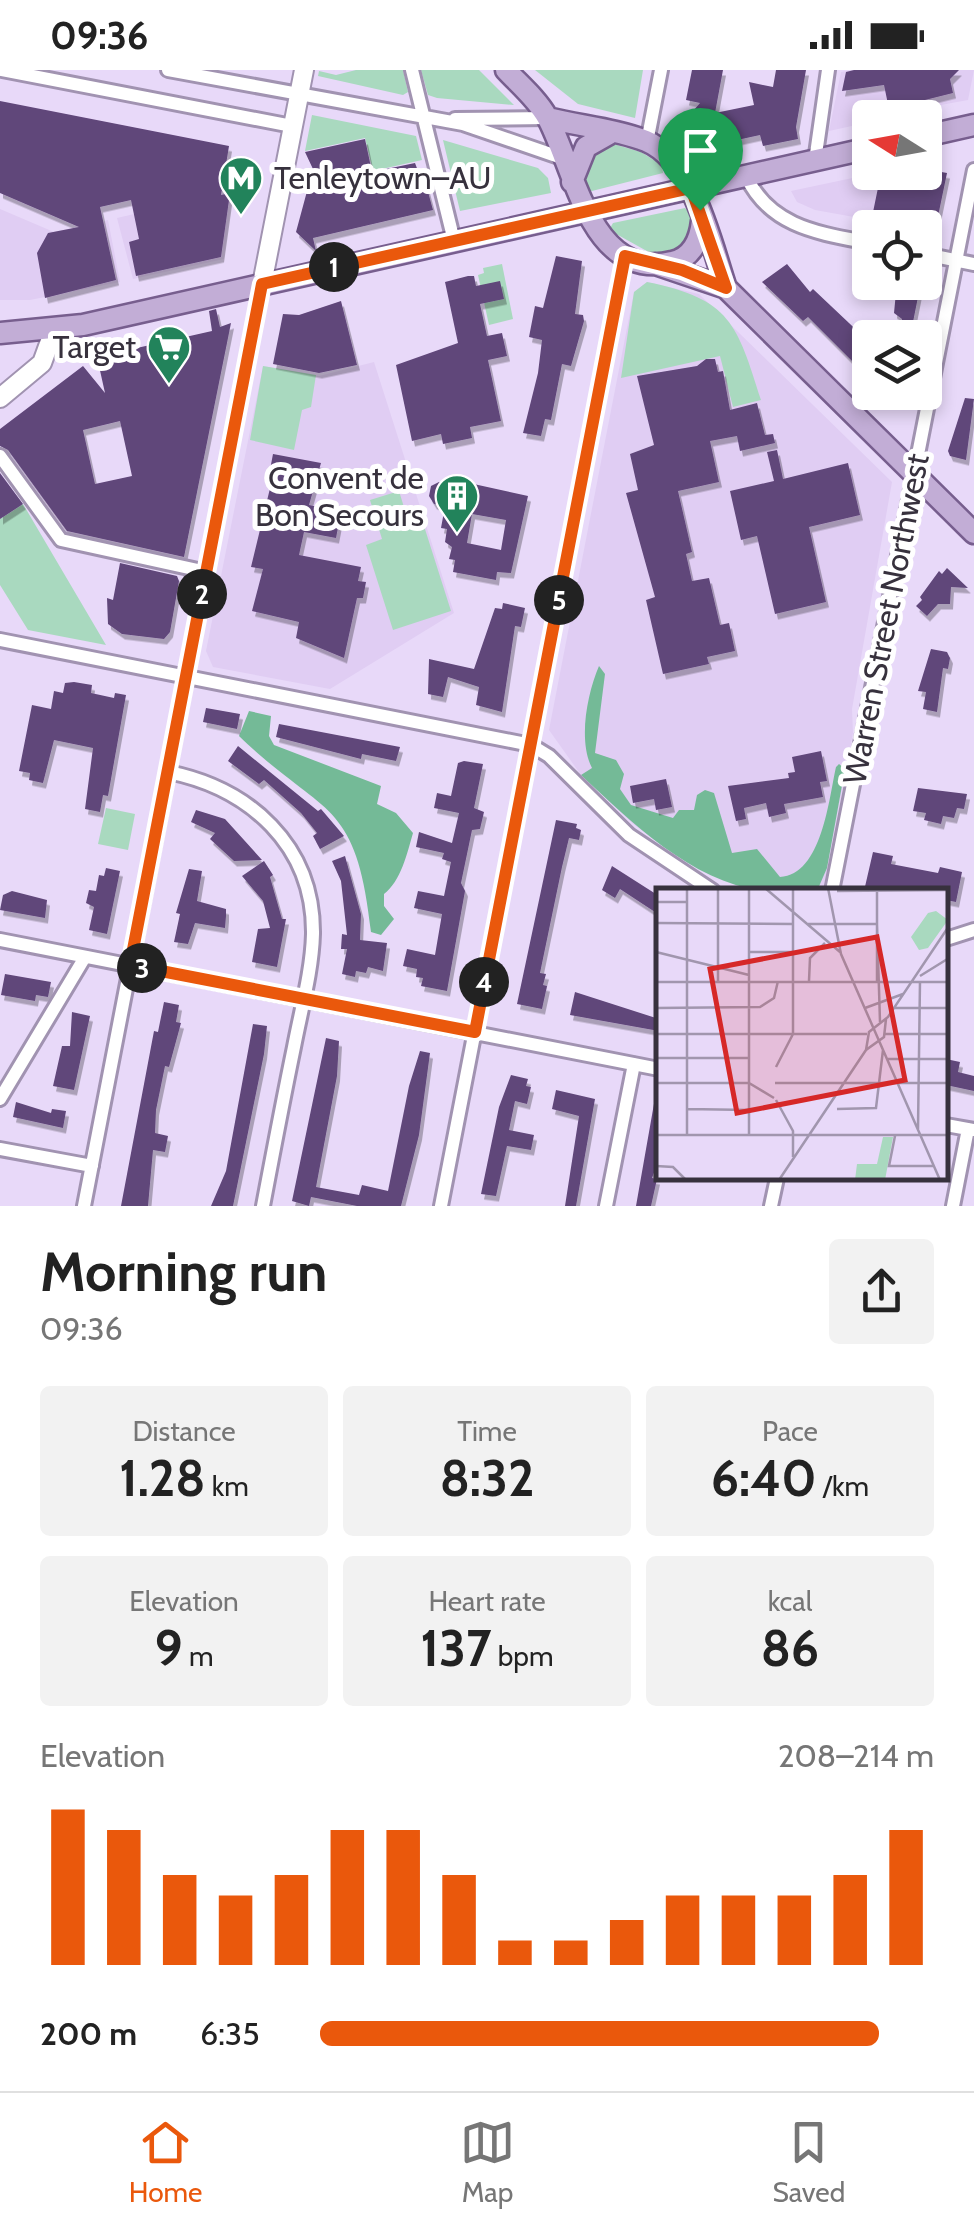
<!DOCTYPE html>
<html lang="en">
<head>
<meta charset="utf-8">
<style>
	:root { --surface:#fff; --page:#f2f2f2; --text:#222; --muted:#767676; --line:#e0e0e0; --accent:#ea580c }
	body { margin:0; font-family:Cabin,sans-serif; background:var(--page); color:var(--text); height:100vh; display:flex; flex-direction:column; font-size:38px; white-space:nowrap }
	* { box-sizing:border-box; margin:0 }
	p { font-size:32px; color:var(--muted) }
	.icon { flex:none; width:55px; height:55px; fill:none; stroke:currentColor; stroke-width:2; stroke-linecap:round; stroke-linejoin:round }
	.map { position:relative; height:1136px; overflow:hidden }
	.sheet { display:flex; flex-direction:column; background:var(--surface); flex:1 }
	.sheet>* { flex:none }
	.needle { width:65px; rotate:281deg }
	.controls { position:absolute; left:852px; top:30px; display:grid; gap:20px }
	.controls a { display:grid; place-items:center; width:90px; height:90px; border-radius:10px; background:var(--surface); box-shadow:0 5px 15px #0003; font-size:50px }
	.pin { position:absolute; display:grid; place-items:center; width:85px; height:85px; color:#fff; margin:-102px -42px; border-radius:50% 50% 50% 0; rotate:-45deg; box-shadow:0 0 10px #0007 }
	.pin .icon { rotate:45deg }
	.km { position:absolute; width:50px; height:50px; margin:-25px; border-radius:50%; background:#222; color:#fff; font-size:28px; line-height:50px; text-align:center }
	.round { display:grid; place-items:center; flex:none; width:105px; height:105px; border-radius:10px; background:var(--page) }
	.overview { display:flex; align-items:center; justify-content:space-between; height:170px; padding:0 40px }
	h1 { font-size:55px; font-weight:800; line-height:75px }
	.stats { display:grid; grid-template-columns:repeat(3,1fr); gap:15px; height:170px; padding:10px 40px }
	.stats div { display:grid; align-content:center; border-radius:10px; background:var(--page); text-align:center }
	.stats b { font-size:50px; font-weight:800 }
	.stats small { font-size:28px; font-weight:400 }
	.stats p { font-size:28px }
	.chart { height:280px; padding:20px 40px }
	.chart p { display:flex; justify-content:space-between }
	.chart svg { width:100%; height:180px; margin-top:10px; stroke:var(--accent); stroke-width:6 }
	ul { padding:0 40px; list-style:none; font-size:32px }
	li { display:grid; grid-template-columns:160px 120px 1fr; align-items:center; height:75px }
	li i { height:25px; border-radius:12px; background:var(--accent) }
	.status { display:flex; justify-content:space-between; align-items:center; height:70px; padding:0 50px; background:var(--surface); direction:ltr }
	.status svg { height:28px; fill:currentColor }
	.tabs { display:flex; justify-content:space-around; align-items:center; height:140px; border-top:2px solid var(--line); background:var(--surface); font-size:28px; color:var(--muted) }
	.tabs a { display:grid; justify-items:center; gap:5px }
	.tabs .on { color:var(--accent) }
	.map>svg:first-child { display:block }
</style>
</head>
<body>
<div class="status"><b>09:36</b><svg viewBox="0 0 49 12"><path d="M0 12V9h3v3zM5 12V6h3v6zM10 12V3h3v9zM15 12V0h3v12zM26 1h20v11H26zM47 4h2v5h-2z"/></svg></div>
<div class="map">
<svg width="974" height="1136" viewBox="0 0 974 1136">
	<defs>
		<filter id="shadow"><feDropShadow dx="3" dy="5.5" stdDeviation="0" flood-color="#0004"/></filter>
	</defs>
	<rect width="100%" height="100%" fill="#e8d9f9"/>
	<path fill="#e0cdf3" d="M852 0H974L968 30 870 48V52L829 61 841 2Z
		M876 103H904L893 154 815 140 797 132 791 121Z
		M233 121 224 189 133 209 117 148Z
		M0 139 54 162 108 150 120 212 30 230H0Z
		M647 212 699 224 892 412 852 639 853 663 823 821H761L714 806 678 786 633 754 581 705 549 660 634 222Z
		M374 292 454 543 330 619 213 597 206 581 263 296 319 306Z"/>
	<path fill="#a9d9bf" d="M356 0H403L408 22 403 25 318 6 319 1 336 5Z
		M421 0H479L514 35 437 28 428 25Z
		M535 0H643L635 48 578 34Z
		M312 45 416 66 422 90 373 101 365 68 305 81Z
		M443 70 538 98 548 108 551 123 460 141Z
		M610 73 641 82 662 95 663 103 588 122 580 104 583 91Z
		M685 138C701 152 690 168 680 181L654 185 609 160 613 153Z
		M502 194 513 249 489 255 478 205 484 203 483 198Z
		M647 212C731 229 737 254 761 330L733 337 720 286 621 308 634 222Z
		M263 296 316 305 311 337 302 340 294 380 250 370Z
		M399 421 411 460 424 456 451 541 393 560 366 475 382 469 370 430Z
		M23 434 106 575 28 560 0 515V449Z
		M106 738 135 744 128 780 98 774Z"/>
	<path fill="#74ba97" d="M599 596 605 604 595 683 616 690 624 704 620 719 631 735 673 748 679 740H694L697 725 705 720 714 723 732 783 757 779 780 807C822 805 829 728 836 697L839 694 845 699 827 798 817 821C799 821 780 823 762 821 691 811 631 752 581 705L592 698C578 671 587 624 599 596Z
		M249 641 271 646 269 666 274 675 381 716 377 734 396 743 413 763C407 784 401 811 384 824V836L394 849 381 865 371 862C356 726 324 748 239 666Z"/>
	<path fill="#60467a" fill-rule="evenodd" filter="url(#shadow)" d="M692 0H723L715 43 754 35 749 12 773 17 776 0H806L796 57 798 69 763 76 760 65 728 72 724 51 702 76 680 56 700 33 686 30Z
		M854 0H959L950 9 953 23 889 39 884 15 842 21 846 2Z
		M0 31 229 76 221 125 230 123 221 187 136 206 129 172 139 169 131 130 100 137 116 210 45 228 37 183 48 163 79 157 0 123Z
		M365 69 372 102 415 93 418 101 422 100 433 140 313 168 316 181 296 162 313 99 305 82Z
		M925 99 947 103 936 156 872 147 879 113 923 105Z
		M556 186 582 191 575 244 583 245 584 251 571 296 562 294 551 350 545 349 541 366 523 363 538 303 542 270 529 267 535 236 543 238Z
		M787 194 810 222 813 219 867 270 870 309 808 247 803 251 762 212Z
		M468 206H474L476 216 500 211 504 229 480 234 487 266 502 263 507 286 488 290 501 351 470 357 472 368 443 374 441 364 412 371 396 295 458 273 445 212Z
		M897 212 920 217 912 257 901 255 902 249 894 243Z
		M341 231 357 295 319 303 273 294 283 244 299 245Z
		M216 239 220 257 231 253 184 487 67 461 8 380 0 376V359L83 296 105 323 97 287 212 261 209 241ZM120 351 132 406 95 414 83 360Z
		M706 289H715L718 302 723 301 730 340 757 333 765 365 773 364 775 373 740 381 737 366 710 371 719 412 678 421 692 482 686 484 692 511 709 508 720 555 729 553 735 581 707 587 709 594 663 604 646 530 655 527 626 423 638 420 630 384 654 375 637 306 697 296Z
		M965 328 974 329 966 390 950 386 948 381Z
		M777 380 783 409 848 393 860 445 809 457 826 532 775 544 757 466 741 470 730 421 774 411 767 382Z
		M273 384 321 393 309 435 341 442 336 468 304 462 299 485 361 497 358 511 366 512 363 528H357L344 588 296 568 299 552 252 541 263 499 251 497 273 406 269 405Z
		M0 403 23 434 0 449Z
		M460 411 528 426 511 503 497 502 496 510 453 502 455 490 449 489 452 477 445 472 447 459 441 458 445 436 434 434 429 426 431 416 439 412 459 416ZM472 444 506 450 501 480 467 473Z
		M120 493 177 506 179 511 170 562 164 569 122 564 108 554 107 528 113 530Z
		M947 498 968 518 951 517 950 534H938L927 546 916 536 922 530 920 527 939 501 942 504Z
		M503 533 525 538 521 557 515 556 502 642 476 635 479 617 448 607 443 627 428 624 429 589 474 599 495 538 502 539Z
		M931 579 947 582 950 588 948 599 943 598 937 642 923 639 926 622 918 621Z
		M74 612 92 615 91 623 114 628 115 623 126 625 108 726 103 725 100 742 85 739 93 678 54 670 43 713 29 710 30 703 19 701 32 635 51 639 54 621 63 623 65 613Z
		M206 638 240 644 237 659 203 652Z
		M279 654 400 677 396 691 362 684 361 689 276 667Z
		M238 676 318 741 321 739 344 766 320 779 313 766 317 763 301 743 264 710 259 714 228 691Z
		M821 681 827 711 820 712 823 727 784 734 786 743 769 747 766 733 744 738 746 749 736 751 728 716 789 708 788 703 795 702 792 687Z
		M464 691 483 694 474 738 484 742 480 759 472 760 461 813 465 821 447 921 421 916 423 908 416 907 417 899 403 896 407 879 435 885 442 844 414 838 418 821 444 826 451 792 442 789 444 783 416 777 419 762 452 773 459 743 434 738 437 723 451 726 458 693Z
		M666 709 672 737 656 740 654 729 633 733 630 716Z
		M918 718 967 724 964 739 957 738 954 748 943 746 941 754 924 750 926 743 913 741Z
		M196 740 225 749 262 790 234 791 210 769 215 763 191 752Z
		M556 750 577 754 576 758 581 760 579 770 569 768 562 797 540 903 546 904 543 915 547 916 542 939 517 934Z
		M873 782 893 786 891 794 938 803 940 797 962 802 956 832 946 830V821H864Z
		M345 786 361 844 360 870 387 873 383 901 368 897 366 903 356 901 355 907 342 904 347 879H341L342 864 347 865 341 811 332 791Z
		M264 791 273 805 270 807 282 849H286L277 897 252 892 258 859 270 858 263 831 242 806Z
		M612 796 659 826 655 842 620 819 615 828 602 820Z
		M106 798 120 801 107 864 89 860 94 837 86 833 89 820 96 821 99 805 104 806Z
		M189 799 202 801 197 831 226 839V846L225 858 195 853 188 874 174 872 180 844 176 843Z
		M12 821 47 830 45 848 0 840 3 825Z
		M5 904 51 912 48 927 36 925 35 931 1 925Z
		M575 922 659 949V961L570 945Z
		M164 932 179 935 176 952 181 953 169 997 165 996 156 1040 155 1063 168 1066 165 1082 153 1080 148 1136H121L154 961 158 962Z
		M72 942 90 946 74 1020 53 1016 62 976H70Z
		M253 954 267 956 264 984 233 1136H211L226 1101Z
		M326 968 339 971 337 1006 316 1117 359 1125 362 1115 388 1121 409 1016 420 981 430 983 419 1065 401 1136H357L311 1127 309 1136 292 1131Z
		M946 989 960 992 958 1002 974 1006V1021L946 1015Z
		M511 1005 528 1009 526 1016 531 1017 527 1034 515 1031 509 1060 534 1065 531 1080 507 1076 496 1126 481 1124 499 1037Z
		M556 1020 595 1029 576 1136H565L579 1046 552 1039Z
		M655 1028H659V1089L652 1108 657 1109 651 1136H636Z
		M16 1032 51 1043 52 1039 66 1041 63 1058 13 1047Z"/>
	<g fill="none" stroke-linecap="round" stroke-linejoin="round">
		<g stroke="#a193b1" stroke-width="18">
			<path id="street" d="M2 0 292 56
				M168 0 463 54 562 88
				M412 0 454 171
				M455 49 548 48
				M647 72 661 0
				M815 91 828 0
				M746 106C770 157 818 163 870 173
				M925 184 974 194
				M0 386 61 470 207 502
				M0 570 531 675 549 686 629 765 713 821
				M168 702C249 718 314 775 313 864 312 901 301 940 294 977 283 1030 273 1083 263 1136
				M832 821 974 100
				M946 869 974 860
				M0 870 659 999
				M0 1029 85 887
				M946 1055 974 1060
				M0 1079 92 1096
				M84 1136 262 214
				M441 1136 625 186
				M606 1136 634 994
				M771 1136 777 1108
				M953 1136 968 1059"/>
		</g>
		<g stroke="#a193b1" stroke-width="22">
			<path id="secondary" d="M262 214 304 0
				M0 328 42 293 54 260"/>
		</g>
		<g stroke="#775e8e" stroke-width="25">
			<path id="primary" d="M506 0C519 14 537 29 547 47 574 95 590 212 672 192 692 188 700 169 702 151
				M548 48C579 56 616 59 646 71 694 91 711 174 726 218
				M925 66 974 55
				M572 112 586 77 609 64
				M655 194 726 218 974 463
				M0 263 83 255 870 78"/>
		</g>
		<use href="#street" stroke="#fff" stroke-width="12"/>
		<use href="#secondary" stroke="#fff" stroke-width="18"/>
		<use href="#primary" stroke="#c2add6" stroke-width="20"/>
	</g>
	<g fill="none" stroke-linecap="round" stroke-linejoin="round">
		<g stroke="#fff" stroke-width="20">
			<path id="route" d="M691 118 726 218 682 200 625 186 475 962 130 895 262 214Z"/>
		</g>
		<use href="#route" stroke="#ea580c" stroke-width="12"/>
	</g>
	<defs>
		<g id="metro-pin" transform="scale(2.25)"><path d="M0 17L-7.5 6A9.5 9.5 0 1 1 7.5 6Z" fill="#22835b" stroke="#fff"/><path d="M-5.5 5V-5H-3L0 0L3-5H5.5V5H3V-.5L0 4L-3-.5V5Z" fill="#fff"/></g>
		<g id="supermarket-pin" transform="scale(2.25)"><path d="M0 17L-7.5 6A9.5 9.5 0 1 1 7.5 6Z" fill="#22835b" stroke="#fff"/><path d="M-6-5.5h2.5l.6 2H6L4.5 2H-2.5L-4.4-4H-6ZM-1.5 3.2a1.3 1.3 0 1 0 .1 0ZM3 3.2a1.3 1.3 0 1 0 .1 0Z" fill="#fff"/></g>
		<g id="building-pin" transform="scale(2.25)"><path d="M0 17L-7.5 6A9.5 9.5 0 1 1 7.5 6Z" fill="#22835b" stroke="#fff"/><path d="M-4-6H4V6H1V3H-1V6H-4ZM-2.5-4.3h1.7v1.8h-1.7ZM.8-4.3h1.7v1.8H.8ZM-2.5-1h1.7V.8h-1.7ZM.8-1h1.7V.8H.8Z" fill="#fff"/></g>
	</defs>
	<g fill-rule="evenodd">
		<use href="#metro-pin" x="241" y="108"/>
		<use href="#supermarket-pin" x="169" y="277"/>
		<use href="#building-pin" x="457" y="426"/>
	</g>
	<g text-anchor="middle" stroke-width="10" stroke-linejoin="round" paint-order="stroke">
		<g font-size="32" fill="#37313d" stroke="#fff" text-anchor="end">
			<text x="274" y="119" text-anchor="start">Tenleytown–AU</text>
			<text x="136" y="288">Target</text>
			<text x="424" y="419">Convent de<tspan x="424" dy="37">Bon Secours</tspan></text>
		</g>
		<g font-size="32" fill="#37313d" stroke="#fff">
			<text transform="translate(886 549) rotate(-79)" y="11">Warren Street Northwest</text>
		</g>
	</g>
	<g transform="translate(656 818)">
		<rect width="292" height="292" fill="#e8d9f9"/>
		<path d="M280 23 292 32 272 60 263 62 255 49 272 25ZM227 249H237L229 292H199L201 276H221Z" fill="#a9d9bf"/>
		<path fill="none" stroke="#a196ae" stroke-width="2.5" d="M62 0V94M109 0 184 64M172 0 185 66 284 292M221 2V93M181 3 293 2M0 14H31M0 35 137 36M152 36H221M221 36 224 134M0 64 93 87M93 64H137M264 88 293 70M153 93 154 70 169 55M0 94H293M0 120 104 119 118 110 122 93M209 120 247 106M239 120H293M0 146H211M229 146H293M210 162 213 144 232 129 293 38M0 170H93M231 171H293M120 179 137 146V0M0 195H93L118 210M119 195H293M120 212 137 243V269M31 221 93 222M181 221 220 220 227 162M262 241 264 93M0 247H153M31 247V0M93 247V0M153 247H293M239 248 233 278H277M0 278 17 279 30 292M123 292 210 162 228 149 230 131"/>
		<path fill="#d62828" fill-opacity="0.15" stroke="#d62828" stroke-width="5" d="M221 49 249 192 81 225 54 81Z"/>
		<rect width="292" height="292" fill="none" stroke="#37313d" stroke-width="5"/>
	</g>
</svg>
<div class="controls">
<a><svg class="needle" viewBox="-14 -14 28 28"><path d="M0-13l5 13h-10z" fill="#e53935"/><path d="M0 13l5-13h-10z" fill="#767676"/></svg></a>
<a><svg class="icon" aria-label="locate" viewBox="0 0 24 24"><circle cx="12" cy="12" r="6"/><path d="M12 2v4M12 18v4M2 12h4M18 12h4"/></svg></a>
<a><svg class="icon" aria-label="layers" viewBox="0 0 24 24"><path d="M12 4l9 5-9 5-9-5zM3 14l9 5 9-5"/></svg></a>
</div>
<div class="pin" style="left:700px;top:140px;background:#1e9e55"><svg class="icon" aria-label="arrive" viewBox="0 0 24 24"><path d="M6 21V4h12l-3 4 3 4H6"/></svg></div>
<b class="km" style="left:334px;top:197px">1</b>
<b class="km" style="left:202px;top:524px">2</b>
<b class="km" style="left:142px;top:898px">3</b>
<b class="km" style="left:484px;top:912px">4</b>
<b class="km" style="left:559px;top:530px">5</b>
</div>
<section class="sheet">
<div class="overview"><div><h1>Morning run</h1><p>09:36</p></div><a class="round"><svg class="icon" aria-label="share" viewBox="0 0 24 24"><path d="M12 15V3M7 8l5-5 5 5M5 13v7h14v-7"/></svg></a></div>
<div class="stats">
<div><p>Distance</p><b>1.28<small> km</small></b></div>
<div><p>Time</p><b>8:32</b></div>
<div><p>Pace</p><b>6:40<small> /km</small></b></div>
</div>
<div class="stats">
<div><p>Elevation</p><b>9<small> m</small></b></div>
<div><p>Heart rate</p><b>137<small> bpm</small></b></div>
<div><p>kcal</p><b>86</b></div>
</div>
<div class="chart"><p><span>Elevation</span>208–214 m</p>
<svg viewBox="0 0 160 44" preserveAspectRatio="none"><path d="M5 44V6M15 44V11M25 44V22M35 44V27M45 44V22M55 44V11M65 44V11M75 44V22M85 44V38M95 44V38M105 44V33M115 44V27M125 44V27M135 44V27M145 44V22M155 44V11"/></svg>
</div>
<ul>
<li><b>200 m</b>6:35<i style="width:91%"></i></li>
</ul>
</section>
<nav class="tabs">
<a class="on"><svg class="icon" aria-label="home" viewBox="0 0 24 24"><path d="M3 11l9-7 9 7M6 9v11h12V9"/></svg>Home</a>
<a><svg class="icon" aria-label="map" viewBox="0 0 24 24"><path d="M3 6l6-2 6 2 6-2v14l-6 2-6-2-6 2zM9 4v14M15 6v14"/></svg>Map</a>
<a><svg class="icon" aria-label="saved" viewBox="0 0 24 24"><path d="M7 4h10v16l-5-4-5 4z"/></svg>Saved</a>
</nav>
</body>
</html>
